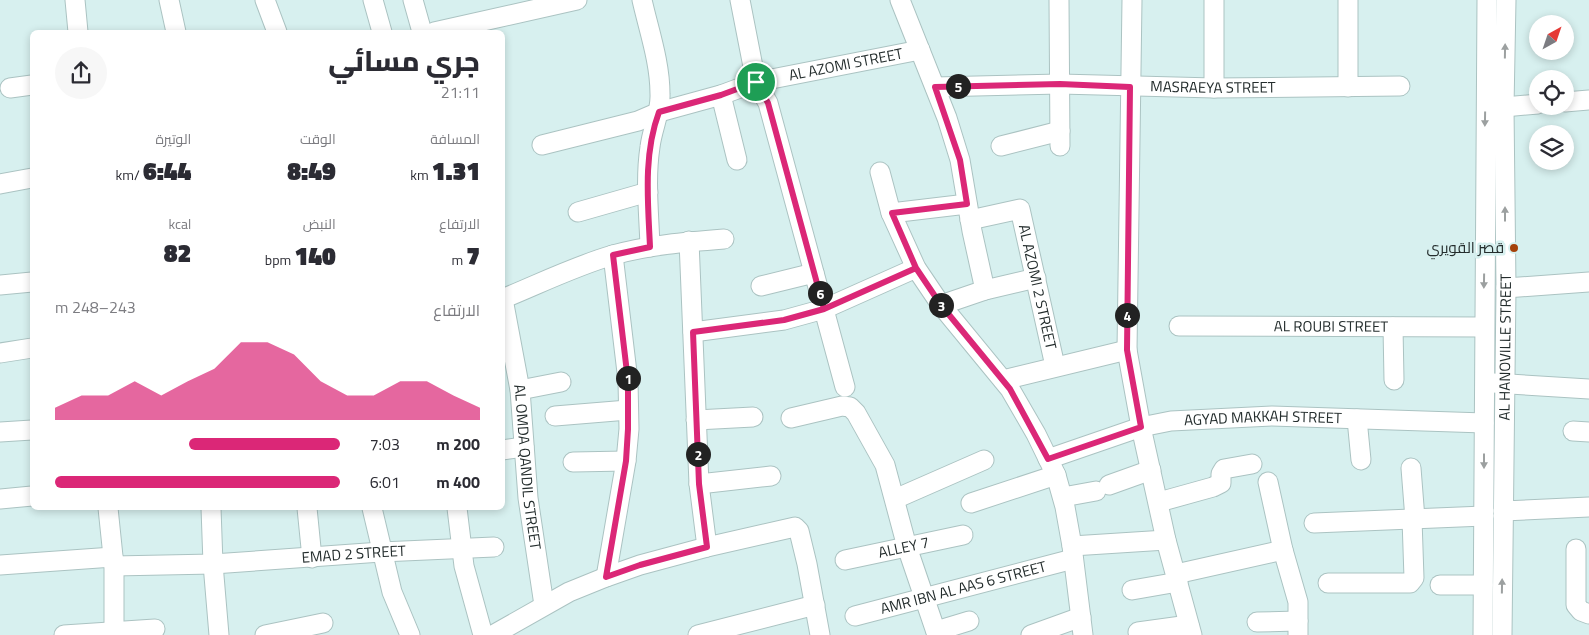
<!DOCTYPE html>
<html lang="ar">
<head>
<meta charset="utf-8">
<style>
	:root { --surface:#fff; --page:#f7f7f7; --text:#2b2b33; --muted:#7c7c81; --accent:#db2777 }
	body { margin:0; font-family:"Titillium Web",Cairo,sans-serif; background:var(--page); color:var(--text); direction:rtl; height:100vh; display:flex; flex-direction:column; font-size:19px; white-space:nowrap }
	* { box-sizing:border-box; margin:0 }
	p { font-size:16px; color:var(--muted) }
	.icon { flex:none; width:28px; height:28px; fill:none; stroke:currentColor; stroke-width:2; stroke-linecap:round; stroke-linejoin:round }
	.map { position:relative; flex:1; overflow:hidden; direction:ltr }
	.side { position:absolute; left:30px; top:30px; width:475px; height:480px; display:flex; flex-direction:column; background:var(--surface); border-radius:8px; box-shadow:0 2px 8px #0003; direction:rtl }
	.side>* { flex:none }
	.needle { width:32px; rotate:40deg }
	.buttons { position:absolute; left:1529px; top:15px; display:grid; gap:10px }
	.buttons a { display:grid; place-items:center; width:45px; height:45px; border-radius:50%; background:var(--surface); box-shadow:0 2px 8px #0003; font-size:25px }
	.pin { position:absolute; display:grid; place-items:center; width:42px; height:42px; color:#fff; margin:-21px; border:2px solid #fff; border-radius:50%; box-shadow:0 1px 5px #0007 }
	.km { position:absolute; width:25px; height:25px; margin:-12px; border-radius:50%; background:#222; color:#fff; font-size:14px; line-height:25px; text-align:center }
	.round { display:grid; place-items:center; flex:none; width:52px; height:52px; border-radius:26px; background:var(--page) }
	.headline { display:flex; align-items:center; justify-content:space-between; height:85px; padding:0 25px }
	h1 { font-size:28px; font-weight:800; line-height:38px }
	.metrics { display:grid; grid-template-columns:repeat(3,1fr); gap:8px; height:85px; padding:5px 25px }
	.metrics div { display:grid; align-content:center }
	.metrics b { font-size:25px; font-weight:800 }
	.metrics small { font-size:14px; font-weight:400 }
	.metrics p { font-size:14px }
	.chart { height:140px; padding:10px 25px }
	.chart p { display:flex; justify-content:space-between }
	.chart svg { width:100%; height:90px; margin-top:5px; fill:var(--accent); opacity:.7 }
	ul { padding:0 25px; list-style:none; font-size:16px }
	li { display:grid; grid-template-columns:80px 60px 1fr; align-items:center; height:38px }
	li i { height:12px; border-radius:6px; background:var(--accent) }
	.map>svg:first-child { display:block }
</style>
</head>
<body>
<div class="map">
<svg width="1589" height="635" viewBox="0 0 1589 635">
	<rect width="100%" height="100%" fill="#d7f0ef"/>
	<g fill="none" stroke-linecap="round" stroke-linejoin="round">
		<g stroke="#abc3c2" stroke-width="21">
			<g id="minor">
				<path d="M75 0 78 32"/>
				<path d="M169 0 176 32"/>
				<path d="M265 0 277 32"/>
				<path d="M373 0 382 32"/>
				<path d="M413 0 422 32"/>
				<path d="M642 0C649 31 660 62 660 94 661 112 652 129 650 147 645 180 649 214 650 247"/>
				<path d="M740 0 756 82 768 103 845 387"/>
				<path d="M900 0 947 118 960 160 972 231 985 290"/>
				<path d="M1059 0 1060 146"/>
				<path d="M1132 0 1127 350 1141 427 1166 540 1192 635"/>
				<path d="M434 32 577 0"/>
				<path id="s1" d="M935 87 1060 84 1214 88 1400 86"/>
				<path d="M1348 87V0"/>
				<path d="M10 88 32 85"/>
				<path d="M1214 88V0"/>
				<path d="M721 95 737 160"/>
				<path d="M1565 102 1589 100"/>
				<path d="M1504 107 1538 104"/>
				<path id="s2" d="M542 145 638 121 659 112 721 95 756 82 920 50"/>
				<path d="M1001 146 1060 131"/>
				<path d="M880 172 891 213 916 268 941 305 1010 389 1036 434 1056 475 1065 507 1072 546 1083 635"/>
				<path d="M0 184 32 178"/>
				<path d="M578 212 648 192"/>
				<path d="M891 213 967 204"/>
				<path id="s3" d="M970 220 1020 209 1055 366"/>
				<path d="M689 241 699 484 707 547"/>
				<path d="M0 285 32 282"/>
				<path d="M761 286 814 273"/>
				<path d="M1506 288 1589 282"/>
				<path d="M502 299C539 284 575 266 613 255 649 245 686 242 724 239"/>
				<path id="s4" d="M503 299 520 390 528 498 544 605"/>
				<path d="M941 305 985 290 1036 278"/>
				<path id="s5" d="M1179 326 1483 327"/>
				<path d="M1393 327 1394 380"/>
				<path d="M693 332 784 320 824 309 916 268"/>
				<path d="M0 353 32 348"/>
				<path d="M1003 380 1127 350"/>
				<path d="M1493 383 1589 389"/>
				<path d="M520 390 561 382"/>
				<path d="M555 416 628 410"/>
				<path d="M791 418 842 406 850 407 856 413 885 465 907 547 937 635"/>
				<path d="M1357 419 1361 460"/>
				<path d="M696 420 753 417"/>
				<path d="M1573 431 1589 432"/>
				<path d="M0 432 32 430"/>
				<path d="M502 450 524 447"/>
				<path id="s6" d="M1048 459 1141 427 1171 421 1272 416 1484 423"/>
				<path d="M573 462 626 461"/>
				<path d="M1411 468 1415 519"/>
				<path d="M1268 482 1283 550 1298 602V635"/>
				<path d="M699 484 771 476"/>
				<path d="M1109 485 1151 470"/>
				<path d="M1063 497 1096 491"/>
				<path d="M0 499 32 496"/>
				<path d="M895 499 984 460"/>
				<path d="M1159 502 1213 487 1221 483V474L1224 469 1252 464"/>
				<path d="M971 503 1056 475"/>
				<path d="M108 508 114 566V633"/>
				<path d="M211 508 213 564 219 635"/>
				<path d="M307 508 312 558"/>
				<path d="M372 508 392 592 410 635"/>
				<path d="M457 508 464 566 483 635"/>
				<path d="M1503 511 1589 507"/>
				<path d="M1314 523 1484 516"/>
				<path d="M1072 546 1166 540"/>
				<path d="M1576 549V605L1581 611 1589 614"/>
				<path id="s7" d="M845 560 963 535"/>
				<path d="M0 565 113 557"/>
				<path id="s8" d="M114 566 213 564 381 552 494 547"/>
				<path d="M1176 574 1283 550"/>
				<path d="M606 577 626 461 629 429 628 381 613 255"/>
				<path d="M1328 583H1410L1414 578 1412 519"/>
				<path d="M1440 585H1483"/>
				<path d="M1132 590 1178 582"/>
				<path id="s9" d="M855 616 1073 559"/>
				<path d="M1257 622 1298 621"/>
				<path d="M936 631 969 621"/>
				<path d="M1138 632 1189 625"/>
				<path d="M64 635 155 629"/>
				<path d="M265 635 323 623"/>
				<path d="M493 635 569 592 606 577 640 565 707 547 795 527 799 531 807 564 820 635"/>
				<path d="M698 635 815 605"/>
				<path d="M1031 635 1081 617"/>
				<path d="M1483 635 1487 0"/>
				<path id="s10" d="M1502 635 1506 288 1504 107 1506 0"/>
			</g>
		</g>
		<use href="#minor" stroke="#fff" stroke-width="19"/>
	</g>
	<defs><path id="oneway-solid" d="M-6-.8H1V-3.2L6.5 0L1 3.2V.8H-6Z" transform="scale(1.25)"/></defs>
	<g fill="#9ca0a0">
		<use href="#oneway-solid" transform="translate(1505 51) rotate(-89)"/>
		<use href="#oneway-solid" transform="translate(1485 119) rotate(91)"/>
		<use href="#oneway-solid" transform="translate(1505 214) rotate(-90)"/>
		<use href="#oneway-solid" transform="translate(1484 281) rotate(91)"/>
		<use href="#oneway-solid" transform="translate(1484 461) rotate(90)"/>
		<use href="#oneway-solid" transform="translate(1502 586) rotate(-89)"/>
	</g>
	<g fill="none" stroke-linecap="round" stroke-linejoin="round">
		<g stroke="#fff" stroke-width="10">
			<path id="route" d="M756 82 721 95 659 112C643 155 648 202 650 247L613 255 628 381V429L626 461 606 577 640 565 707 547 699 484 693 332 784 320 824 309 916 268 941 305 1010 389 1048 459 1141 427 1127 350 1130 87 1060 84 935 87 960 160 967 204 892 213 916 268 824 309 768 103 756 82"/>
		</g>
		<use href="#route" stroke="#db2777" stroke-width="6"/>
	</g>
	<circle fill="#a5410a" stroke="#d7f0ef" stroke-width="2" cx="1514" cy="248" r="5"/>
	<g text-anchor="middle" stroke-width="5" stroke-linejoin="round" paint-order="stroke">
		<g font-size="15" fill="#242d2d" stroke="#d7f0ef">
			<text dy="5" stroke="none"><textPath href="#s2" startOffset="315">AL AZOMI STREET</textPath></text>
			<text dy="5" stroke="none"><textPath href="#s1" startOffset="278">MASRAEYA STREET</textPath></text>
			<text dy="5" stroke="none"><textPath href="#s3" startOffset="131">AL AZOMI 2 STREET</textPath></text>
			<text dy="5" stroke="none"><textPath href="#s5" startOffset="152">AL ROUBI STREET</textPath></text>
			<text dy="5" stroke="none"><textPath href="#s10" startOffset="288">AL HANOVILLE STREET</textPath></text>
			<text dy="5" stroke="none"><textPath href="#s6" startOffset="221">AGYAD MAKKAH STREET</textPath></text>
			<text dy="5" stroke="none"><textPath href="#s4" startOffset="170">AL OMDA QANDIL STREET</textPath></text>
			<text dy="5" stroke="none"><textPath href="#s7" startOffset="60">ALLEY 7</textPath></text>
			<text dy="5" stroke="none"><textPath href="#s8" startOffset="240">EMAD 2 STREET</textPath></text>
			<text dy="5" stroke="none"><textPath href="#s9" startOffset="112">AMR IBN AL AAS 6 STREET</textPath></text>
		</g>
		<g font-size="15" fill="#242d2d" stroke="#d7f0ef" text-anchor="end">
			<text x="1504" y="253">قصر القويري</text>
		</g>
	</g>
</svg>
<div class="buttons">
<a><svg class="needle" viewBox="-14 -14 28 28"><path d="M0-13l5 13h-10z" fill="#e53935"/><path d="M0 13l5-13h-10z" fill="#7c7c81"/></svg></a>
<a><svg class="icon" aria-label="locate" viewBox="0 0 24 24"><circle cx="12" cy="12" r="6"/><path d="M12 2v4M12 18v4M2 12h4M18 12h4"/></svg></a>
<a><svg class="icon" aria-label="layers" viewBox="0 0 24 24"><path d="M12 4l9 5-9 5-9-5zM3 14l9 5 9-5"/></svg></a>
</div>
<div class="pin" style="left:756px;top:82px;background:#1e9e55"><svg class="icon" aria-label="arrive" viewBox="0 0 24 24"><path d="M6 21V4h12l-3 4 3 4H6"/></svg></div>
<b class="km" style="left:628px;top:378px">1</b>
<b class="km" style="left:698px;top:454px">2</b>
<b class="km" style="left:941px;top:305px">3</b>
<b class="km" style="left:1127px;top:315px">4</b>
<b class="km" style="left:958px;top:86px">5</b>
<b class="km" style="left:820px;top:293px">6</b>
<section class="side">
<div class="headline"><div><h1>جري مسائي</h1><p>21:11</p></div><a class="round"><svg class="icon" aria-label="share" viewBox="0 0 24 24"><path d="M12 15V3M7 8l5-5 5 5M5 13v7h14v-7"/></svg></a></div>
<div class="metrics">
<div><p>المسافة</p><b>1.31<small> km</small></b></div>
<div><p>الوقت</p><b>8:49</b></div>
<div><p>الوتيرة</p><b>6:44<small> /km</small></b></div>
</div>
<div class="metrics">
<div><p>الارتفاع</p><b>7<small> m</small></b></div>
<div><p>النبض</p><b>140<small> bpm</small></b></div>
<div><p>kcal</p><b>82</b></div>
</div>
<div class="chart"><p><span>الارتفاع</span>243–248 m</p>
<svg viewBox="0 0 160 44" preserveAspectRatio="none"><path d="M0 44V38L10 32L20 32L30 25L40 32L50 25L60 19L70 6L80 6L90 12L100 25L110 32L120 32L130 25L140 25L150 32L160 38V44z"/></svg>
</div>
<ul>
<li><b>200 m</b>7:03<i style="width:53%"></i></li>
<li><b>400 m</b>6:01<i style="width:100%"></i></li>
</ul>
</section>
</div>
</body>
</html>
